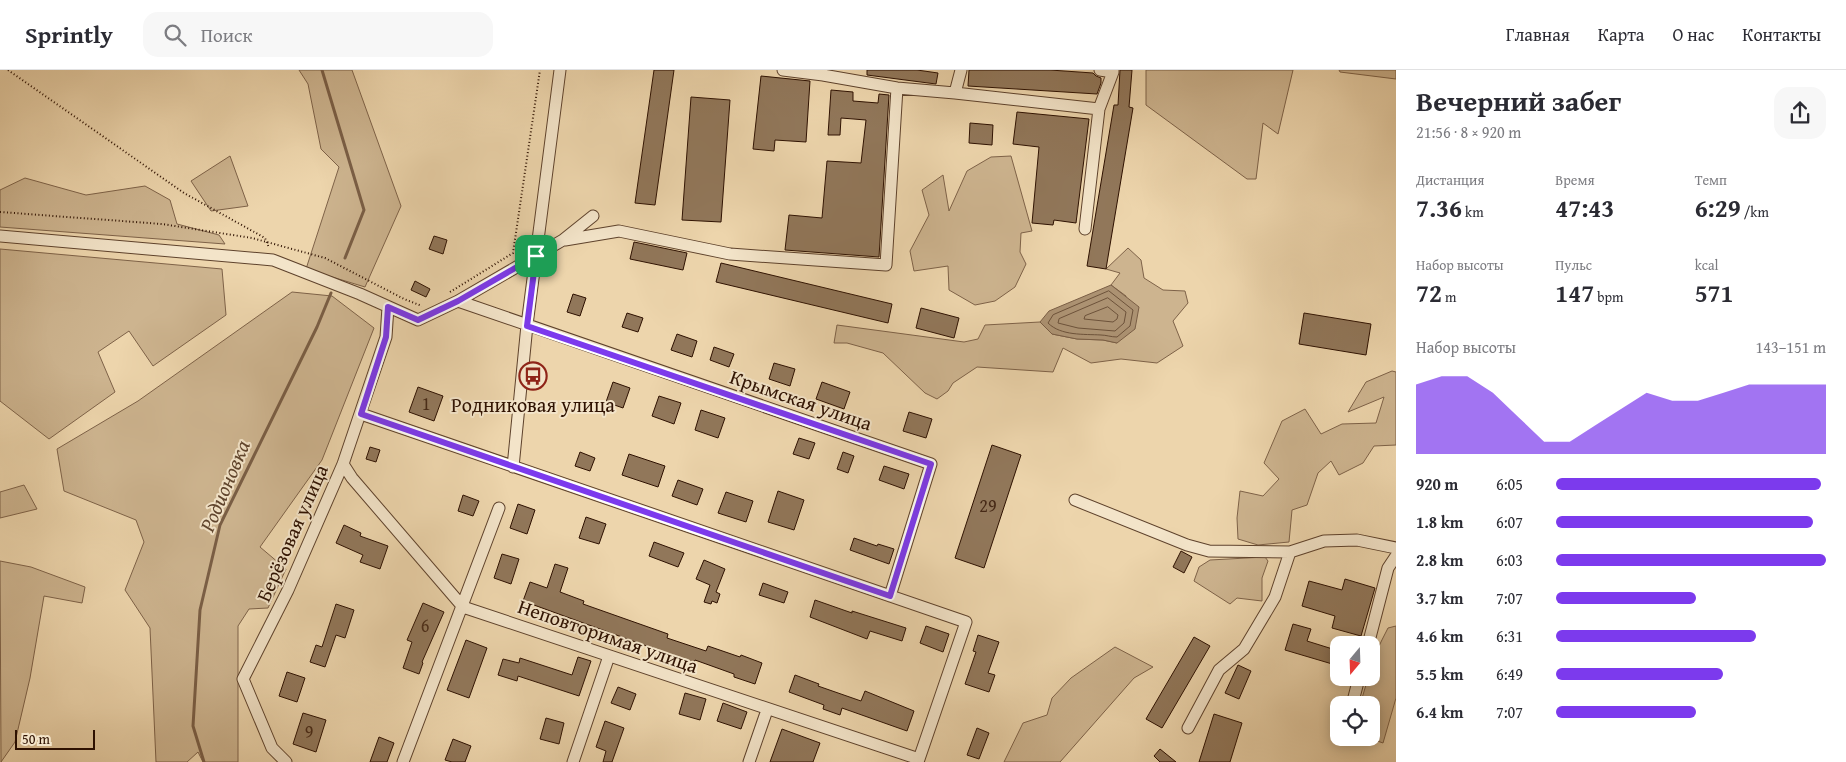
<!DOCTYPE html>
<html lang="ru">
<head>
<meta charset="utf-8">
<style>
	:root { --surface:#fff; --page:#f7f7f7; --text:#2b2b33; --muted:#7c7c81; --line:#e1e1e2; --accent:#7c3aed }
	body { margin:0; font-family:"Gentium Book Plus",serif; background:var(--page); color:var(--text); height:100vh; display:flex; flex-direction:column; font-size:19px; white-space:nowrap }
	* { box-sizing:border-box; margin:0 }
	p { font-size:16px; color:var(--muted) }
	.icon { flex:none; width:28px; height:28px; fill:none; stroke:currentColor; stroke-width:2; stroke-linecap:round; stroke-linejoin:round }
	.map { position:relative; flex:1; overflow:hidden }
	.side { display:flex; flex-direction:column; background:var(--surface); width:450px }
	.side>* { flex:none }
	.needle { width:32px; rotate:199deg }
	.controls { position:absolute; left:1330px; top:566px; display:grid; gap:10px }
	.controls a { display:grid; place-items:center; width:50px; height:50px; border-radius:10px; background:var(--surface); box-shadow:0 2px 12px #0003; font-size:25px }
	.scale { position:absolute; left:15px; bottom:12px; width:80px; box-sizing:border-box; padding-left:5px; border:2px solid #2e1101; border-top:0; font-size:14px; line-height:18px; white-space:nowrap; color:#2e1101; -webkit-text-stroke:4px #f3e4c9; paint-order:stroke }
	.pin { position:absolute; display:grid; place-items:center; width:42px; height:42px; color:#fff; margin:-21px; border-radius:10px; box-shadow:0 2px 8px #0006 }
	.round { display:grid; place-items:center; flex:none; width:52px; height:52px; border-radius:15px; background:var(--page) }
	.summary { display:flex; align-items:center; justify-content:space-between; height:85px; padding:0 20px }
	h1 { font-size:28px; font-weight:800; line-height:38px }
	.metrics { display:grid; grid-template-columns:repeat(3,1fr); gap:8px; height:85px; padding:5px 20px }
	.metrics div { display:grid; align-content:center }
	.metrics b { font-size:25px; font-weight:800 }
	.metrics small { font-size:14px; font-weight:400 }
	.metrics p { font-size:14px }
	.chart { height:140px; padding:10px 20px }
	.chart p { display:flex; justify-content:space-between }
	.chart svg { width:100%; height:90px; margin-top:5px; fill:var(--accent); opacity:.7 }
	ul { padding:0 20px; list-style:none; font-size:16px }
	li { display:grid; grid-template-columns:80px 60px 1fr; align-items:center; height:38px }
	li i { height:12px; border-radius:6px; background:var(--accent) }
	header { display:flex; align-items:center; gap:30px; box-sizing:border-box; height:70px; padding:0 25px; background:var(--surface); border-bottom:1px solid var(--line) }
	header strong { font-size:24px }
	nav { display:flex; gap:28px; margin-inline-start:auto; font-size:18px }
	.search { width:350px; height:45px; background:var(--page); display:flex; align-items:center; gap:12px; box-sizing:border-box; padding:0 18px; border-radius:15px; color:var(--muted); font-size:19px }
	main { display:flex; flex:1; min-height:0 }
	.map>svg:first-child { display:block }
</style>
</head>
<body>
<header>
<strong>Sprintly</strong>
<div class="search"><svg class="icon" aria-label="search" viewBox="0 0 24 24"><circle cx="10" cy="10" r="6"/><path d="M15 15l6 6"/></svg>Поиск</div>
<nav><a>Главная</a><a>Карта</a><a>О нас</a><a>Контакты</a></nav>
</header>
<main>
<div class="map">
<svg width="1396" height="692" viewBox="0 0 1396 692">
	<rect width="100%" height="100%" fill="#edd5ac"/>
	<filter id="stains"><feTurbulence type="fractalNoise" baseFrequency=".004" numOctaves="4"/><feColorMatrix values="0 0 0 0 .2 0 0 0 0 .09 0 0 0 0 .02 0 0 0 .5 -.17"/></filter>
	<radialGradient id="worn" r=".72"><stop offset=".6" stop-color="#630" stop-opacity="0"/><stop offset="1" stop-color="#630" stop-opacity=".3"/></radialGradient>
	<path fill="#cdb48f" stroke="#7e6248" d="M299 0H352L401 136 365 217 306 199 339 97 321 79 308 14Z
		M1146 0H1293L1278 64 1263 53 1256 109H1247L1146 35Z
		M1339 0H1396V9L1340 2Z
		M230 86 248 136 211 141 191 111Z
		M1011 86 1032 161 1021 163 1020 182 1026 194 1015 217 995 231 975 235 949 220 948 196 914 201 910 181 929 145 922 120 943 105 949 141 967 101 991 87Z
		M25 108 86 125 145 116 170 130 177 154 219 165 225 174 0 157V120Z
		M1128 178 1141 190 1144 208 1163 220 1185 221 1188 233 1173 251 1183 276 1157 293 1121 289 1091 293 1063 278 1053 302 977 297 953 313 948 321 937 329 925 323 883 283 847 273H834L837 255 964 272 978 269 985 255 1040 252 1052 264 1077 269 1103 270 1117 273 1126 226 1111 215 1120 203 1106 199Z
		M0 179 222 199 226 245 153 296 129 261 98 282 115 322 49 369 0 331Z
		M292 222 332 226 374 258 322 390 260 477 286 499 268 538 249 539 238 556V692H203L198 682 187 692H156L150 558 125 520 144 472 136 450 64 421 57 379 138 331Z
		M1392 301 1396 302V375L1374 376 1363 393 1339 405 1331 391 1318 403 1307 435 1292 440 1289 472 1258 475 1238 469 1237 448 1240 421 1263 426 1279 409 1264 393 1282 351 1305 339 1321 364 1342 354 1376 353 1384 327 1348 342 1366 312Z
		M24 415 37 439 0 448V422Z
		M1265 487 1268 491 1262 508V531L1237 528 1230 534 1194 511 1199 497 1210 490Z
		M0 491 31 497 85 517 82 533 44 526 30 608 15 672 1 692Z
		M1396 556V628L1383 673 1369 668H1371V635H1360L1368 608H1371C1371 589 1380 574 1388 558Z
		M1115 577 1153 597 1134 608 1060 692H1004L1023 653 1047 645 1052 628 1071 608Z"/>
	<path fill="#ac9272" stroke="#7a5e45" d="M1111 215 1139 237 1135 259 1117 273 1103 270 1077 269 1052 264 1040 252 1049 241Z"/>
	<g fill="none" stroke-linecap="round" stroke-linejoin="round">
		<path stroke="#6d523a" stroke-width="1" d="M1109 221 1133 240 1130 256 1117 267C1111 267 1106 265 1101 265 1084 264 1061 266 1048 253L1053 245Z
			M1108 228 1126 242 1124 253 1115 261 1078 258 1058 253 1059 249Z
			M1108 237 1118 245 1117 249 1113 252 1084 249 1085 246Z"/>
		<path stroke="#7a5e45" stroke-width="3" d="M322 0 364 140 345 188
			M204 692 193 656 200 540 220 455 317 257 331 223"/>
	</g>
	<path fill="#91775a" stroke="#2e1101" d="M654 0H674L655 135 635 133Z
		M867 0H917L938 3 936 14 867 5Z
		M969 0H1050L1093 3 1096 6 1101 8V13L1097 24 968 16Z
		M1120 0H1132L1129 37 1133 38 1106 199 1087 196 1114 35H1118Z
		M761 6 810 11 806 72 775 70 774 81 753 79Z
		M831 20 853 22V31L878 33 879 24 889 25 879 187 785 180 789 145 822 148 827 91 861 93 866 50 841 48 840 65H828Z
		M691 27 730 30 721 152 682 150Z
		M1017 42 1089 49 1076 153 1054 150 1053 155 1032 153 1039 77 1013 74Z
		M970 53 993 55 992 75 969 73Z
		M434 166 447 170 443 184 429 179Z
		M634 172 687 183 683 200 630 189Z
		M721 193 892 234 888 253 716 212Z
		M415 211 430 219 426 227 411 220Z
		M573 224 586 228 580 246 567 242Z
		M921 238 959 248 954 268 916 258Z
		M627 243 643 248 638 262 622 257Z
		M1304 243 1371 254 1366 285 1299 274Z
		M677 264 697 271 692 287 671 280Z
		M714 277 734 284 729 297 710 290Z
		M774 293 795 299 790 316 769 309Z
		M613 312 630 318 623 338 606 332Z
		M822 312 850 322 844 339 816 329Z
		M418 317 443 326 434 351 409 342Z
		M659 326 681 333 674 354 652 346Z
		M701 340 725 348 718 368 695 360Z
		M909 342 932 349 926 368 903 361Z
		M799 368 815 373 809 389 793 384Z
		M992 375 1021 385 984 498 955 488Z
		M370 377 380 380 376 392 366 389Z
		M580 382 595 388 590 401 575 396Z
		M843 382 854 386 848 403 837 399Z
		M629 384 665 396 658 417 622 405Z
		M884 396 909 404 904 419 879 410Z
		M678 410 703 419 697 435 672 426Z
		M778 421 804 430 794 460 768 452Z
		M726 422 753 431 746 452 718 443Z
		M463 425 479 431 473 446 458 441Z
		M518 434 535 440 527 464 510 458Z
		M586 447 606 454 599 474 579 468Z
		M344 455 361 463 360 466 388 476 380 499 360 492 363 485 336 473Z
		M854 468 877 476 878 474 894 479 889 494 850 480Z
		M654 472 684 483 678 497 649 486Z
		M1181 481 1192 487 1184 503 1173 497Z
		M502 484 519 489 511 514 494 508Z
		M704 490 725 499 716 522 720 524 717 533 712 531 711 534 704 532 710 515 696 509Z
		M555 494 568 498 560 522 584 531 583 534 668 564 667 568 706 581 708 576 740 587 741 585 762 593 755 614 734 607V604L695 590 694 593 674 586 523 531 530 512 547 518Z
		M1345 509 1375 518 1361 566 1332 558 1335 546 1302 536 1309 511 1342 520Z
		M763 513 788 522 784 533 759 525Z
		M815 530 852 543V541L906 558 902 571 870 561 867 569 810 547Z
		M423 533 444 542 422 592 423 593 419 604 403 598 412 572 407 570Z
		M336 534 354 540 345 568 336 565 325 597 310 592 316 575 322 577Z
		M1293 554 1311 559 1307 571 1339 581V596L1285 580Z
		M926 556 949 564 943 582 920 573Z
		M978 565 999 572 988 603 995 605 989 622 965 614 976 582 973 581Z
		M1194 567 1210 576 1162 658 1146 649Z
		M466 570 487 578 469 628 447 620Z
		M578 587 591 591 579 626 518 606 517 611 498 605 503 589 519 593 520 588 572 605Z
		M1238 595 1251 601 1239 629 1225 623Z
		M287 602 305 608 297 632 279 626Z
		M795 605 819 614 818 616 861 631 865 621 914 641 907 661 842 638 840 645 823 639 824 635 789 622Z
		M618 617 636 624 630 640 611 633Z
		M685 623 706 629 700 650 679 644Z
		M723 633 747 642 741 659 717 651Z
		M303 643 326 650 316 682 293 674Z
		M1214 644 1242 653 1230 692H1199Z
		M546 648 564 653 559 674 540 669Z
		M605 651 624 658 612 692H603L606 681 596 677Z
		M977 658 989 663 979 689 967 685Z
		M782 659 820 673 813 692H770Z
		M379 667 394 673 387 692H370Z
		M453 669 471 676 465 692H452L445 690Z
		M1160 679 1176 692H1160L1154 686Z"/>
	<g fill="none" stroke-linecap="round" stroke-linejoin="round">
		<g stroke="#5e422c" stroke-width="13">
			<path id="minor" d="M783 0 823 5 897 18 955 23 961 0
				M1100 0 1113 2V0
				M955 23 1099 39 1113 2
				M1085 159 1099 39
				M0 166 273 190 360 224 418 250 458 231 563 170 593 146
				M565 170 619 161 730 184 886 195 897 18
				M458 231 931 394 890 526
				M361 344 966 552 918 692
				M343 394 352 408 463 537 919 689
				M513 397 527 255 560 0
				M1075 430 1187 475 1209 481 1290 482 1324 471 1357 470 1396 478
				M1368 575 1388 498 1396 486
				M1353 631 1359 608
				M1188 658 1219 600 1244 579 1275 527 1290 482
				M286 692 272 678 243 609 288 520 343 394 386 267 388 237
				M403 692 499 438
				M573 692 609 586
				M749 692 767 640"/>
		</g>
		<path stroke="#2e1101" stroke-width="2" stroke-dasharray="1 2.5" stroke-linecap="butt" d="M8 0 184 123 265 168 269 178
			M0 142 162 154 252 168 325 188 404 229 422 236
			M450 222 513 183 540 0"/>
		<use href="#minor" stroke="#f3e4c9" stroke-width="11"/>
	</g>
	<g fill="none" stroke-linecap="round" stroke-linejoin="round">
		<g stroke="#fff" stroke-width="10">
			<path id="route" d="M536 186 527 256 931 394 890 526 361 344 386 267 388 237 418 250 458 231Z"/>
		</g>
		<use href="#route" stroke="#7c3aed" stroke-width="6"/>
	</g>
	<defs>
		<g id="bus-ring" transform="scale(1.4375)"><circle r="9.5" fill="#f3e4c9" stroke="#8f2418" stroke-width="1.5"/><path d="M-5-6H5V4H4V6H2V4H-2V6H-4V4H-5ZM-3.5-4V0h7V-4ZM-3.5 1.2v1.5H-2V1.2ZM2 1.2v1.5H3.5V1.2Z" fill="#8f2418"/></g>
	</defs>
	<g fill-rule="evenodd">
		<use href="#bus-ring" x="533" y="306"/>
	</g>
	<g text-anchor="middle" stroke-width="4" stroke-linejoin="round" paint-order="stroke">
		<g font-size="18" fill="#472a17">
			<text x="426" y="340">1</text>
			<text x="988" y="442">29</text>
			<text x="425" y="562">6</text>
			<text x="309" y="668">9</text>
		</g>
		<g font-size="20" fill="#2e1101" stroke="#f3e4c9">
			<text transform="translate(801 330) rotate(19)" y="7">Крымская улица</text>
			<text transform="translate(292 463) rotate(-66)" y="7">Берёзовая улица</text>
			<text transform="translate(608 566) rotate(19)" y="7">Неповторимая улица</text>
		</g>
		<g font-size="20" fill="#2e1101" stroke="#f3e4c9">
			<text x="533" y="342">Родниковая улица</text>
		</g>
		<g font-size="21" font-style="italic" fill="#60452e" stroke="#f3e4c9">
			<text transform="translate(225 416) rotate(-67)" y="7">Родионовка</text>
		</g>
	</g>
	<rect width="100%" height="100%" filter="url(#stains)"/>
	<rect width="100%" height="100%" fill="url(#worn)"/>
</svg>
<div class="controls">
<a><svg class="needle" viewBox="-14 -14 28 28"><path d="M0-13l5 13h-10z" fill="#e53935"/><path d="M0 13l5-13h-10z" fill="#7c7c81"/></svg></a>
<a><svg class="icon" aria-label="locate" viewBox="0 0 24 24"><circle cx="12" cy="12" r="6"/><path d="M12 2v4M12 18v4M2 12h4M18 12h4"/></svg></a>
</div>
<div class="scale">50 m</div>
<div class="pin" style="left:536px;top:186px;background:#1e9e55"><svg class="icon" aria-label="arrive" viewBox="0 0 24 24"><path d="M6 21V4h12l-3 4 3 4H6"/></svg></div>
</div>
<section class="side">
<div class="summary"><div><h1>Вечерний забег</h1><p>21:56 · 8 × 920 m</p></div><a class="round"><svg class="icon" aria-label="share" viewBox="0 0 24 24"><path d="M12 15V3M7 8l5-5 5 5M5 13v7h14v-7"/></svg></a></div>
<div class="metrics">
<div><p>Дистанция</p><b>7.36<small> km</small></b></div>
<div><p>Время</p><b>47:43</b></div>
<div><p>Темп</p><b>6:29<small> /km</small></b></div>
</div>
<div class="metrics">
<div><p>Набор высоты</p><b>72<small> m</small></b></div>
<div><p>Пульс</p><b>147<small> bpm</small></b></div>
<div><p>kcal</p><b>571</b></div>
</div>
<div class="chart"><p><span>Набор высоты</span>143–151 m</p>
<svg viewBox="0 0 160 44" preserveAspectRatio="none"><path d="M0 44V10L10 6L20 6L30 14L40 26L50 38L60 38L70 30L80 22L90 14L100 18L110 18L120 14L130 10L140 10L150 10L160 10V44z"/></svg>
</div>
<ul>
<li><b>920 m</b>6:05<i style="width:98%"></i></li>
<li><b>1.8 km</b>6:07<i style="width:95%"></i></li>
<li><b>2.8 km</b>6:03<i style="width:100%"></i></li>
<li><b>3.7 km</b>7:07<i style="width:52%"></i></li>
<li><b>4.6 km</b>6:31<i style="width:74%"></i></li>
<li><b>5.5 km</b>6:49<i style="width:62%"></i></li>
<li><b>6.4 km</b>7:07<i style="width:52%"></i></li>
</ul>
</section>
</main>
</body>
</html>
